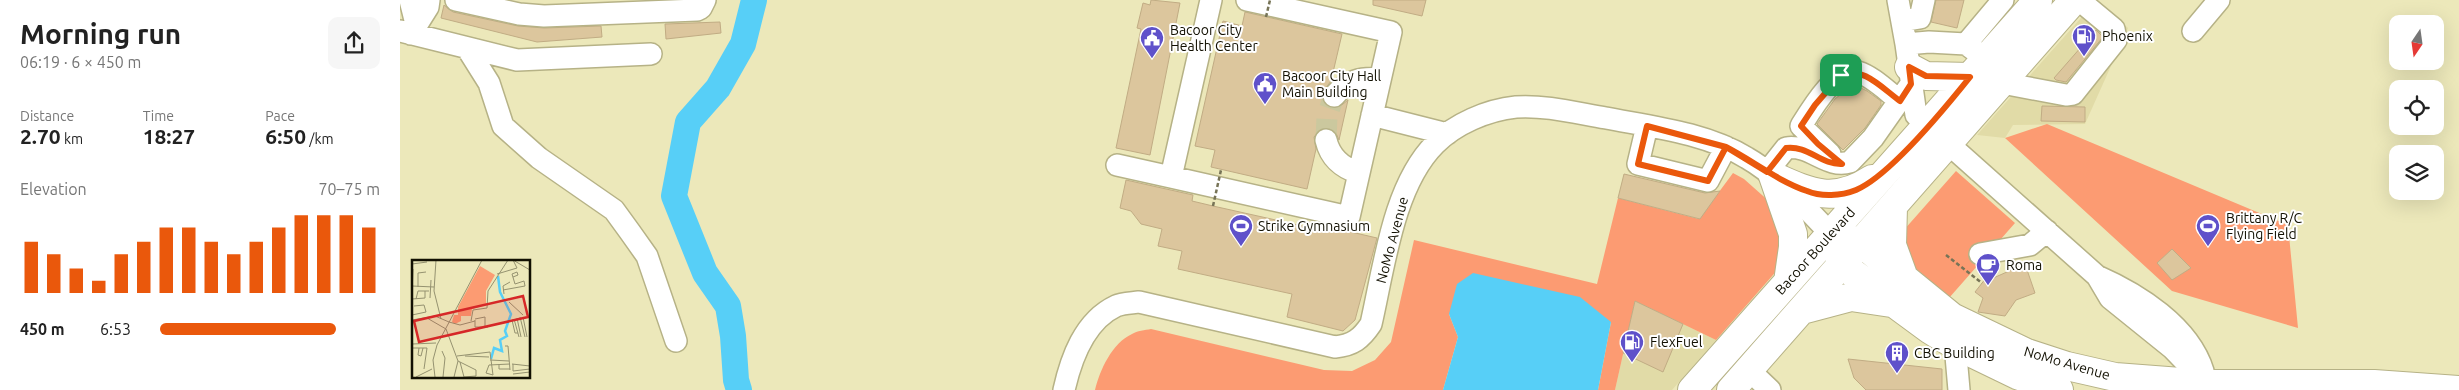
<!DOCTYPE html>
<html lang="en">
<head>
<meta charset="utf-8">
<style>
	:root { --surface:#fff; --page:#f6f6f6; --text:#222; --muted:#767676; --accent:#ea580c }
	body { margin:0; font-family:Ubuntu,sans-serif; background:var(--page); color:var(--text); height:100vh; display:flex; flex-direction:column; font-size:19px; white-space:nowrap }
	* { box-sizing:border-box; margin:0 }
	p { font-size:16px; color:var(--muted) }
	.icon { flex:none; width:28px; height:28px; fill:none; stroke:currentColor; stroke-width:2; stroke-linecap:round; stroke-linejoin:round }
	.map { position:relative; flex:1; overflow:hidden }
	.sheet { display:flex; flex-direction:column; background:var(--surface); width:400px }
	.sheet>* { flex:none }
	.needle { width:32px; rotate:193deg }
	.controls { position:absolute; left:1989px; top:15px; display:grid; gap:10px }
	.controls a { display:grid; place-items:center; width:55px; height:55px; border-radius:10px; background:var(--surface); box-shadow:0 5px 20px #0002; font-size:25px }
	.pin { position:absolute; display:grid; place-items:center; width:42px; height:42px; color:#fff; margin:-21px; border-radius:10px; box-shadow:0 2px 8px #0006 }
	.round { display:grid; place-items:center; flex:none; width:52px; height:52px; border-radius:10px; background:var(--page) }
	.headline { display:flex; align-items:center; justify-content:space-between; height:85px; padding:0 20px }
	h1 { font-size:28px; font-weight:600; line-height:38px }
	.figures { display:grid; grid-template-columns:repeat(3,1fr); gap:8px; height:85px; padding:5px 20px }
	.figures div { display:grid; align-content:center }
	.figures b { font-size:21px; font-weight:600 }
	.figures small { font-size:14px; font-weight:400 }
	.figures p { font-size:14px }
	.chart { height:140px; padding:10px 20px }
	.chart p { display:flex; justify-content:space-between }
	.chart svg { width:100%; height:90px; margin-top:5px; stroke:var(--accent); stroke-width:6 }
	ul { padding:0 20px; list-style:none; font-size:16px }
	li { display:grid; grid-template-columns:80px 60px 1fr; align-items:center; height:38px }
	li i { height:12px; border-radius:6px; background:var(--accent) }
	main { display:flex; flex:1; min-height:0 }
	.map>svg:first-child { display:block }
</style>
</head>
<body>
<main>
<section class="sheet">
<div class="headline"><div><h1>Morning run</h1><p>06:19 · 6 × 450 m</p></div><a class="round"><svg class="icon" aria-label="share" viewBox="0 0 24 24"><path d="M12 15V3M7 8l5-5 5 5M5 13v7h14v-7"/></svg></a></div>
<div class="figures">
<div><p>Distance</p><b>2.70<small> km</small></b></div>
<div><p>Time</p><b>18:27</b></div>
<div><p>Pace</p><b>6:50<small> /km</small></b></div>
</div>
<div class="chart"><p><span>Elevation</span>70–75 m</p>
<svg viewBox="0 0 160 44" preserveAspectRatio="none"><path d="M5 44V19M15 44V25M25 44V32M35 44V38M45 44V25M55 44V19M65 44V12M75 44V12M85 44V19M95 44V25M105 44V19M115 44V12M125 44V6M135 44V6M145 44V6M155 44V12"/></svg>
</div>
<ul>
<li><b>450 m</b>6:53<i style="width:80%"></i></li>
</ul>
</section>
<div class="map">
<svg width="2059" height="390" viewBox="0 0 2059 390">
	<rect width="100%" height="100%" fill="#ece8ba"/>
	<path fill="#e1dba7" d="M1696 1 1728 28 1685 124 1613 125 1605 138 1577 135Z
		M1235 301 1316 340 1272 390H1215Z"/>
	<path fill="#fc9b72" d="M1647 124 1888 225 1898 328 1772 291 1605 138Z
		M1556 171 1615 223 1549 298 1506 260 1503 231Z
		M1333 173 1344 179 1371 203 1388 258 1316 340 1235 301 1215 390H1198L1211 322 1049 314 1058 337 1043 390H695C700 370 712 343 732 334 737 331 745 330 751 329L924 370 952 371 975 360 991 342 1014 240 1197 284 1218 198 1299 219Z"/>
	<path fill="#57cff7" d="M1073 273 1180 297 1211 322 1198 390H1043L1058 337 1049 314 1057 284Z"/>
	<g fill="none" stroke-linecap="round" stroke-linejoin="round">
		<path stroke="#57cff7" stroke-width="26" d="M339 390 336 380 333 336 328 306 305 273 274 196 288 122 318 88 343 44 354 0"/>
	</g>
	<path fill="#dcc69d" stroke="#c1ac84" d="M751 0 780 3 750 155 716 148 741 29 737 28 743 3 750 5Z
		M973 0H1026L1022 16 973 5Z
		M1536 0H1564L1557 28 1531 22Z
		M44 5 53 12 118 26 144 28 201 26 202 37 137 42 41 18Z
		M845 12 942 34 931 81 922 93V99L926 105 931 108H938L948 100 939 140 935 131 928 128H922L914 137 916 149 907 189 811 167 815 150 795 146 823 21 842 26Z
		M320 22 321 33 266 39 265 24Z
		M1696 30 1703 37 1666 82 1656 80 1654 78Z
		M1453 84 1467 91 1481 101V105L1465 128 1443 150 1417 124 1435 99Z
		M1642 106 1685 107V122L1641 121Z
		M1224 174 1305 193 1320 191 1300 219 1218 198Z
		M726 180 793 195 792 201 813 206 907 227 908 222 977 238 955 320 943 331 887 317 892 294 778 269 782 251 758 246 762 229 741 224 731 211 720 208Z
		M1772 249 1791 268 1772 280 1757 263Z
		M1625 264 1635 293 1616 300 1605 316 1578 312 1583 298 1575 292 1586 278 1591 279Z
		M1235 301 1283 324 1263 372 1223 353Z
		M1448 359 1542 369V390H1466L1454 378Z"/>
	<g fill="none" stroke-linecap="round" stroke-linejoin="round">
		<path stroke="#cbc89e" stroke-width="21" stroke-dasharray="21 11" stroke-linecap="butt" d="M926 140 927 116 934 96"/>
		<g stroke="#b6b286" stroke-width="24">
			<path id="minor" d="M10 0 16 24
				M56 0 119 14 144 16 297 10 301 8 305 0
				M811 0 771 177 949 217 991 32 847 0
				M1498 0 1506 44 1516 115 1697 276 1710 298 1772 348 1807 384
				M1502 21 1520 18 1524 0
				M0 31 117 60 251 54
				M1793 31 1819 0
				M11 34 28 7 29 0
				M1506 44 1529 42 1566 44 1586 59
				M1566 44 1603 0
				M67 48 89 83 103 126 139 158 214 210 230 232 247 256 276 341
				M1602 83 1666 95 1673 94 1716 40 1714 29 1679 0
				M934 96C947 81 961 77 980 79
				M972 115 1047 134
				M1247 126 1238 164 1308 181 1326 147
				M926 140C930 157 942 168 959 173
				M1430 154 1401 126C1411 110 1437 66 1458 72 1472 76 1488 92 1500 101
				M717 165 771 177
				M1367 172 1386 148C1411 144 1426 169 1450 162L1473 138 1511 84
				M1580 254 1630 245 1647 231
				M1697 276C1738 294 1789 326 1803 371
				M1554 333 1559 390
				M1349 370 1370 390
				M664 390C671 359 684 321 716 306 722 303 732 303 739 302L935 347C953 345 961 339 971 324 984 268 993 186 1035 144 1055 124 1087 110 1116 107 1146 105 1176 113 1206 118 1253 127 1306 133 1347 158 1380 177 1405 208 1431 234"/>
		</g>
		<g stroke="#b6b286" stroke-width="30">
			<path id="major" d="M1509 67 1526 76 1570 77
				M1373 176C1411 193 1434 204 1472 179
				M1373 176 1393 234V247L1388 282
				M1493 207 1492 245 1504 278
				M1431 234 1461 243 1552 317 1627 353 1667 366 1715 377 1807 384H1974L2058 390
				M1436 247 1442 265 1529 329 1555 345 1617 375 1659 390
				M1402 310 1451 297 1491 303
				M1292 390 1638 0
				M1331 390 1674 0"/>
		</g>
		<path stroke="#777457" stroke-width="2.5" stroke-dasharray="4 2.5" stroke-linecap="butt" d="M1546 255 1582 283"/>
		<use href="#minor" stroke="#fff" stroke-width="21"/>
		<use href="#major" stroke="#fff" stroke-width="28"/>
		<path stroke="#777457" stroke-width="2.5" stroke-dasharray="4 2.5" stroke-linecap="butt" d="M866 17 870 0
			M813 206 821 170"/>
	</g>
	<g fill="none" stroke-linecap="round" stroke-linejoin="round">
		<g stroke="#fff" stroke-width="10">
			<path id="route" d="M1441 75 1415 105 1401 126 1418 144 1442 164C1421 165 1408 145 1386 148L1367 172 1326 147 1247 126 1238 164 1308 181 1326 147C1353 161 1378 181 1407 191 1421 197 1441 196 1456 190 1489 176 1546 107 1570 77L1526 76 1509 67 1511 84 1500 101C1483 89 1462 65 1441 75"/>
		</g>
		<use href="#route" stroke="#ea580c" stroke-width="6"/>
	</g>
	<defs>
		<g id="fuel-pin" transform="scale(1.25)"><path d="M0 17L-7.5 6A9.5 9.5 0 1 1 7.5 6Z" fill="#5f51ca" stroke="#fff"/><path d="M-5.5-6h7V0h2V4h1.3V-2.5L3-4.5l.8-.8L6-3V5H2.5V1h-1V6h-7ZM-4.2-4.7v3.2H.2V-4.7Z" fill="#fff"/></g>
		<g id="civic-pin" transform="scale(1.25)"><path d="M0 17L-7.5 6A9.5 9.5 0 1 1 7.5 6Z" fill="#5f51ca" stroke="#fff"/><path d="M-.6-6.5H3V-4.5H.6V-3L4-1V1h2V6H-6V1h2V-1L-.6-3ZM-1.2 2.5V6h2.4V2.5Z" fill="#fff"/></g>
		<g id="stadium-pin" transform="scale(1.25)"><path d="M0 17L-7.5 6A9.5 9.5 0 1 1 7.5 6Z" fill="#5f51ca" stroke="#fff"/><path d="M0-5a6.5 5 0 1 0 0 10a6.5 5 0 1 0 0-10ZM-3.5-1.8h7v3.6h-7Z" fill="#fff"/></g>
		<g id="cafe-pin" transform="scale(1.25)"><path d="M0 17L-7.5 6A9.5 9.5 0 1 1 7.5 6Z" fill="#5f51ca" stroke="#fff"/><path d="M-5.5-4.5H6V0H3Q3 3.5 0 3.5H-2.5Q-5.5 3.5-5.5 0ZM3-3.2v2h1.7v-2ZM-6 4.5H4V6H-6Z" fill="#fff"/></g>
		<g id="building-pin" transform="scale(1.25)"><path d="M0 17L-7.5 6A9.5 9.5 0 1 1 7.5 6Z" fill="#5f51ca" stroke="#fff"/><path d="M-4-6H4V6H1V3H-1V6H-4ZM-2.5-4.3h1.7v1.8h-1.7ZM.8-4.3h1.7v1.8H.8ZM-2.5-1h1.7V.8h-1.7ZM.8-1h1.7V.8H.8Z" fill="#fff"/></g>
	</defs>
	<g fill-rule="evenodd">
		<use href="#fuel-pin" x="1684" y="36"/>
		<use href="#civic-pin" x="752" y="38"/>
		<use href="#civic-pin" x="865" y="84"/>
		<use href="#stadium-pin" x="841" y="226"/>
		<use href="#stadium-pin" x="1808" y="226"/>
		<use href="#cafe-pin" x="1588" y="265"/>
		<use href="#fuel-pin" x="1232" y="342"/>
		<use href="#building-pin" x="1497" y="353"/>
	</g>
	<g text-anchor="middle" stroke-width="4" stroke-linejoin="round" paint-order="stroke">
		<g font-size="14" fill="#121002" stroke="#fff" text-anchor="start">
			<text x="770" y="35">Bacoor City<tspan x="770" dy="16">Health Center</tspan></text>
			<text x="1702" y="41">Phoenix</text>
			<text x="882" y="81">Bacoor City Hall<tspan x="882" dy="16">Main Building</tspan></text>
			<text x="1826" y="223">Brittany R/C<tspan x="1826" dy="16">Flying Field</tspan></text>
			<text x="858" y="231">Strike Gymnasium</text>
			<text x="1606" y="270">Roma</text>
			<text x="1250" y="347">FlexFuel</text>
			<text x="1514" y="358">CBC Building</text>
		</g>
		<g font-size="14" fill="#121002" stroke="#fff">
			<text transform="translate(992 240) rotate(-75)" y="5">NoMo Avenue</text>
			<text transform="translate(1415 251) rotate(-48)" y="5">Bacoor Boulevard</text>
			<text transform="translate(1667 363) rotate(16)" y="5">NoMo Avenue</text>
		</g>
	</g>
	<g transform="translate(12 260)">
		<rect width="118" height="118" fill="#ece8ba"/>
		<path d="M68 6 83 15 74 31V45L60 49 59 56H49V61L43 64 40 62 42 55H46V47Z" fill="#fc9b72"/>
		<path fill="none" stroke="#57cff7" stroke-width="2.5" d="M79 99 82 88 90 91 88 80 95 76 93 71 99 54 88 32 86 16"/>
		<path fill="none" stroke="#959270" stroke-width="1" d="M24 0 22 31 29 59M101 0 118 10M0 4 15 2M85 14 105 8 101 0M101 17 106 15 105 12 100 14 103 24M0 26 22 27M6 27V13L14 12M91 30 113 26 112 21 103 24M0 34 1 9M92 34 91 26 98 22M18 38 19 20M0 39 13 38V31M4 39 6 31H17M97 42 111 55M0 55 14 52 12 45 2 46M108 57 113 77M111 57 115 77M15 58 34 69 46 101 42 117M105 58 109 77M63 59 73 57V67M102 59 107 77M0 60 23 56 37 62M63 60V67H76M59 61 61 50 75 48 76 31 96 0M37 62 48 65 63 61M106 73H103L100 60 118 57M0 84 24 83M93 86H96L98 110M0 88H15L12 109M7 88 6 95 9 96 11 88M30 91 33 98 31 117M45 96 78 92 81 115M53 96 77 97M78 100 97 101M46 101 64 110V116L52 117 48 102M87 104V109H98M100 104 118 106M101 104V111L118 109M101 114 118 112M81 115 74 113 77 105 98 104M4 117 20 109M23 117 21 100 25 85 70 0"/>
		<path fill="#d62828" fill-opacity="0.15" stroke="#d62828" stroke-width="2.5" d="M111 36 116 57 7 82 2 61Z"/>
		<rect width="118" height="118" fill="none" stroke="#121002" stroke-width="2.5"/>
	</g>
</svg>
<div class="controls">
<a><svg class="needle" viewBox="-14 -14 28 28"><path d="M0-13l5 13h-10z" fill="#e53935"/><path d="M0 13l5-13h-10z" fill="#767676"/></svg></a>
<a><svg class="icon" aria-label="locate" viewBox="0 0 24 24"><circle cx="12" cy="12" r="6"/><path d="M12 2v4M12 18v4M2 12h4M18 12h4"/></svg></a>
<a><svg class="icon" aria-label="layers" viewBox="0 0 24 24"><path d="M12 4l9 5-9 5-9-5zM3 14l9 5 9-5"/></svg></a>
</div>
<div class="pin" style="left:1441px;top:75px;background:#1e9e55"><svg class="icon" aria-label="arrive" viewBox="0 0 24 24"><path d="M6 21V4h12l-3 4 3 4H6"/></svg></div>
</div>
</main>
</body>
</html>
